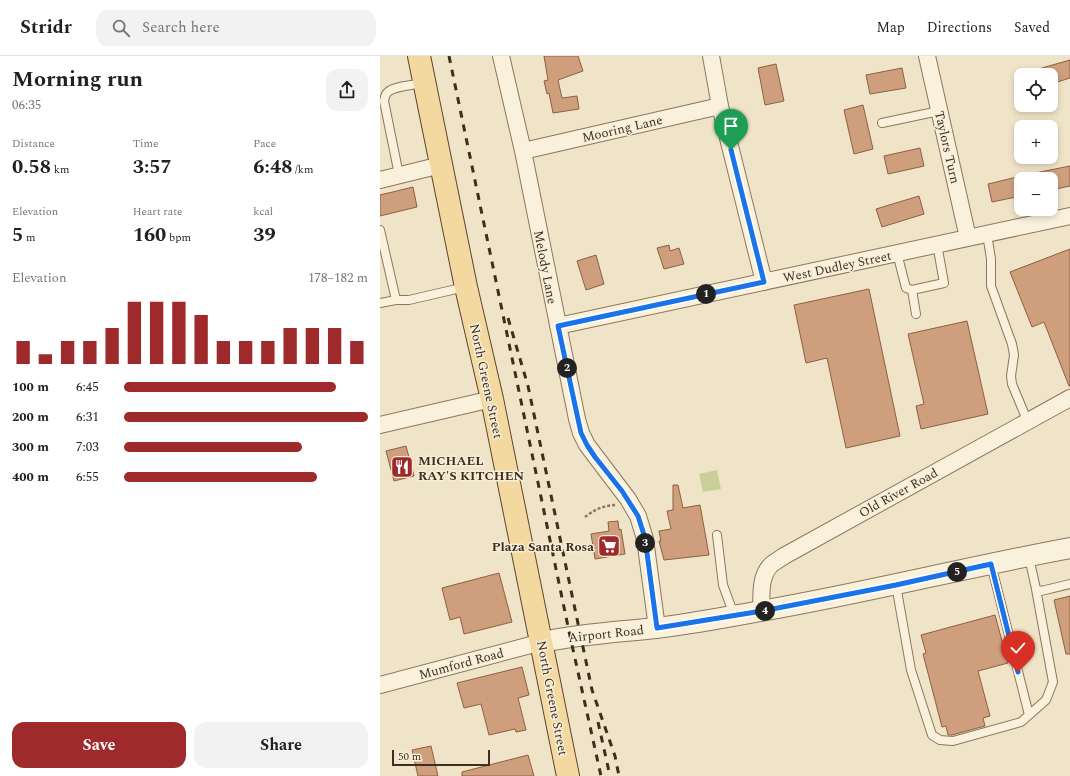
<!DOCTYPE html>
<html lang="en">
<head>
<meta charset="utf-8">
<style>
	:root { --surface:#fff; --page:#f2f2f2; --text:#202124; --muted:#757577; --line:#e0e0e0; --accent:#9e2a2b }
	body { margin:0; font-family:Spectral,serif; background:var(--page); color:var(--text); height:100vh; display:flex; flex-direction:column; font-size:15px; white-space:nowrap }
	* { box-sizing:border-box; margin:0 }
	p { font-size:13px; color:var(--muted) }
	.icon { flex:none; width:22px; height:22px; fill:none; stroke:currentColor; stroke-width:2; stroke-linecap:round; stroke-linejoin:round }
	.map { position:relative; flex:1; overflow:hidden }
	.sheet { display:flex; flex-direction:column; background:var(--surface); width:380px }
	.sheet>* { flex:none }
	.tools { position:absolute; left:634px; top:12px; display:grid; gap:8px }
	.tools a { display:grid; place-items:center; width:44px; height:44px; border-radius:8px; background:var(--surface); box-shadow:0 2px 6px #0003; font-size:20px }
	.scale { position:absolute; left:12px; bottom:10px; width:98px; box-sizing:border-box; padding-left:4px; border:2px solid #3d2e20; border-top:0; font-size:11px; line-height:14px; white-space:nowrap; color:#3d2e20; -webkit-text-stroke:3px #f7eed8; paint-order:stroke }
	.pin { position:absolute; display:grid; place-items:center; width:34px; height:34px; color:#fff; margin:-41px -17px; border-radius:50% 50% 50% 0; rotate:-45deg; box-shadow:0 0 4px #0007 }
	.pin .icon { rotate:45deg }
	.km { position:absolute; width:20px; height:20px; margin:-10px; border-radius:50%; background:#222; color:#fff; font-size:11px; line-height:20px; text-align:center }
	.round { display:grid; place-items:center; flex:none; width:42px; height:42px; border-radius:12px; background:var(--page) }
	.head { display:flex; align-items:center; justify-content:space-between; height:68px; padding:0 12px }
	h1 { font-size:22px; font-weight:700; line-height:30px }
	.metrics { display:grid; grid-template-columns:repeat(3,1fr); gap:6px; height:68px; padding:4px 12px }
	.metrics div { display:grid; align-content:center }
	.metrics b { font-size:20px; font-weight:700 }
	.metrics small { font-size:11px; font-weight:400 }
	.metrics p { font-size:11px }
	.chart { height:112px; padding:8px 12px }
	.chart p { display:flex; justify-content:space-between }
	.chart svg { width:100%; height:72px; margin-top:4px; stroke:var(--accent); stroke-width:6 }
	.primary-button { display:flex; gap:8px; margin-top:auto; padding:8px 12px }
	.primary-button a { flex:1; height:46px; border-radius:12px; background:var(--accent); color:#fff; font-size:16px; font-weight:700; line-height:46px; text-align:center }
	.primary-button a+a { background:var(--page); color:var(--text) }
	ul { padding:0 12px; list-style:none; font-size:13px }
	li { display:grid; grid-template-columns:64px 48px 1fr; align-items:center; height:30px }
	li i { height:10px; border-radius:5px; background:var(--accent) }
	header { display:flex; align-items:center; gap:24px; box-sizing:border-box; height:56px; padding:0 20px; background:var(--surface); border-bottom:1px solid var(--line) }
	header strong { font-size:19px }
	nav { display:flex; gap:22px; margin-inline-start:auto; font-size:14px }
	.search { width:280px; height:36px; background:var(--page); display:flex; align-items:center; gap:10px; box-sizing:border-box; padding:0 14px; border-radius:12px; color:var(--muted); font-size:15px }
	main { display:flex; flex:1; min-height:0 }
	.map>svg:first-child { display:block }
</style>
</head>
<body>
<header>
<strong>Stridr</strong>
<div class="search"><svg class="icon" aria-label="search" viewBox="0 0 24 24"><circle cx="10" cy="10" r="6"/><path d="M15 15l6 6"/></svg>Search here</div>
<nav><a>Map</a><a>Directions</a><a>Saved</a></nav>
</header>
<main>
<section class="sheet">
<div class="head"><div><h1>Morning run</h1><p>06:35</p></div><a class="round"><svg class="icon" aria-label="share" viewBox="0 0 24 24"><path d="M12 15V3M7 8l5-5 5 5M5 13v7h14v-7"/></svg></a></div>
<div class="metrics">
<div><p>Distance</p><b>0.58<small> km</small></b></div>
<div><p>Time</p><b>3:57</b></div>
<div><p>Pace</p><b>6:48<small> /km</small></b></div>
</div>
<div class="metrics">
<div><p>Elevation</p><b>5<small> m</small></b></div>
<div><p>Heart rate</p><b>160<small> bpm</small></b></div>
<div><p>kcal</p><b>39</b></div>
</div>
<div class="chart"><p><span>Elevation</span>178–182 m</p>
<svg viewBox="0 0 160 44" preserveAspectRatio="none"><path d="M5 44V30M15 44V38M25 44V30M35 44V30M45 44V22M55 44V6M65 44V6M75 44V6M85 44V14M95 44V30M105 44V30M115 44V30M125 44V22M135 44V22M145 44V22M155 44V30"/></svg>
</div>
<ul>
<li><b>100 m</b>6:45<i style="width:87%"></i></li>
<li><b>200 m</b>6:31<i style="width:100%"></i></li>
<li><b>300 m</b>7:03<i style="width:73%"></i></li>
<li><b>400 m</b>6:55<i style="width:79%"></i></li>
</ul>
<div class="primary-button"><a>Save</a><a>Share</a></div>
</section>
<div class="map">
<svg width="690" height="720" viewBox="0 0 690 720">
	<rect width="100%" height="100%" fill="#f0e4c8"/>
	<path fill="#c9cf9b" d="M337 414 341 433 323 436 319 418Z"/>
	<path fill="#cf9f7d" stroke="#8d5f41" d="M164 0H198L203 15 178 24 182 42 197 40 199 53 173 57 169 37 167 38 164 25 168 24Z
		M690 4V22L671 28V19H648V16Z
		M396 8 404 45 385 49 378 12Z
		M522 12 526 32 490 38 486 19Z
		M483 49 493 93 474 98 464 54Z
		M540 92 544 110 508 118 504 100Z
		M690 110V130L671 134V123H651L650 118Z
		M641 120V140L612 146 608 128Z
		M33 131 37 151 0 160V139Z
		M539 140 544 158 502 171 496 153Z
		M289 189 290 195 299 192 304 208 284 213 277 192Z
		M690 193V330H689L664 266 652 271 630 216Z
		M216 199 224 228 206 234 197 205Z
		M489 233 520 380 466 392 447 302 426 307 414 249Z
		M587 265 608 358 541 373 536 350 544 348 528 278Z
		M26 390 34 420 14 425 6 395Z
		M293 429H298L303 452 320 449 329 499 284 504 279 485H281L279 475 291 473 287 455 293 454Z
		M238 465 239 474 241 473 245 498 215 503 211 478 229 475 228 466Z
		M119 517 132 566 84 578 80 561 70 564 62 532Z
		M690 540V598H686L674 544Z
		M615 559 628 607 598 615 610 660 603 662 605 670 572 679H568L566 670 562 671 543 598 546 597 541 579Z
		M142 611 149 639 138 642 146 674 136 676 135 673 109 679 101 648 84 652 77 627Z
		M51 690 58 720H38L32 694Z
		M148 699 154 720H82V716Z"/>
	<g fill="none" stroke-linecap="round" stroke-linejoin="round">
		<g stroke="#8d765c" stroke-width="10">
			<path id="service" d="M502 67 559 55
				M19 119 4 45C5 41 5 38 8 36 14 30 35 29 44 27
				M0 174 16 244H29L85 231
				M607 178 611 203V230L632 288 634 299 631 320 632 328 647 364
				M517 197 526 232 532 234
				M0 247 16 244
				M536 258 532 234 564 227 557 188
				M337 479 343 529 354 559
				M649 501 656 533 661 535 690 528
				M516 529 531 614 552 679 560 684 573 685 641 666 649 659 611 508
				M649 659 666 644 673 626 656 533"/>
		</g>
		<g stroke="#8d765c" stroke-width="18">
			<path id="minor" d="M121 0 143 95 197 363 201 377 207 389 248 443 258 460 265 483 277 572
				M331 0 340 50 384 226
				M547 0 588 182
				M143 95 340 50
				M0 124 61 109
				M178 270 690 160
				M0 369 112 343
				M381 555C382 540 379 521 391 509 394 506 400 503 404 500L690 342
				M0 629 162 586"/>
		</g>
		<g stroke="#8d765c" stroke-width="22">
			<path id="tertiary" d="M162 586C200 578 238 576 276 572 311 568 346 561 381 555 485 537 587 511 690 492"/>
		</g>
		<g stroke="#5b4430" stroke-width="24">
			<path id="primary" d="M39 0 86 231 112 343 188 720"/>
		</g>
		<path stroke="#8d765c" stroke-width="2.5" stroke-dasharray="3 2" stroke-linecap="butt" d="M205 461C214 454 224 449 236 449"/>
		<use href="#service" stroke="#faf1dc" stroke-width="8"/>
		<use href="#minor" stroke="#faf1dc" stroke-width="16"/>
		<use href="#tertiary" stroke="#faf1dc" stroke-width="20"/>
		<use href="#primary" stroke="#f3d9a0" stroke-width="22"/>
		<path stroke="#3d2e20" stroke-width="3" stroke-dasharray="7 7" stroke-linecap="butt" d="M69 0 190 580 221 720
			M128 262 148 330 212 634 235 700 239 720
			M218 666 230 720"/>
	</g>
	<g fill="none" stroke-linecap="round" stroke-linejoin="round">
		<g stroke="#fff" stroke-width="8">
			<path id="route" d="M351 94 384 226 178 270 201 377 207 389 215 401 242 435 258 460 265 482 277 572 382 555 516 529 611 508 638 616"/>
		</g>
		<use href="#route" stroke="#1a73e8" stroke-width="5"/>
	</g>
	<defs>
		<g id="restaurant-square" transform="scale(1.15)"><rect x="-9" y="-9" width="18" height="18" rx="4" fill="#9e2a2b" stroke="#f7eed8"/><path d="M-5-6h1v4h1v-4h1v4h1v-4h1v5L-1.5 .5V6h-2V.5L-5-1ZM5-6V6H3V1.5H1.5Q1.5-4 5-6Z" fill="#fff"/></g>
		<g id="supermarket-square" transform="scale(1.15)"><rect x="-9" y="-9" width="18" height="18" rx="4" fill="#9e2a2b" stroke="#f7eed8"/><path d="M-6-5.5h2.5l.6 2H6L4.5 2H-2.5L-4.4-4H-6ZM-1.5 3.2a1.3 1.3 0 1 0 .1 0ZM3 3.2a1.3 1.3 0 1 0 .1 0Z" fill="#fff"/></g>
	</defs>
	<g fill-rule="evenodd">
		<use href="#restaurant-square" x="22" y="411"/>
		<use href="#supermarket-square" x="229" y="490"/>
	</g>
	<g text-anchor="middle" stroke-width="3" stroke-linejoin="round" paint-order="stroke">
		<g font-size="13" fill="#3d2e20" stroke="#f7eed8">
			<text transform="translate(242 72) rotate(-13)" y="5">Mooring Lane</text>
			<text transform="translate(568 91) rotate(77)" y="5">Taylors Turn</text>
			<text transform="translate(457 210) rotate(-12)" y="5">West Dudley Street</text>
			<text transform="translate(166 211) rotate(79)" y="5">Melody Lane</text>
			<text transform="translate(107 325) rotate(78)" y="5">North Greene Street</text>
			<text transform="translate(518 436) rotate(-29)" y="5">Old River Road</text>
			<text transform="translate(226 577) rotate(-6)" y="5">Airport Road</text>
			<text transform="translate(81 607) rotate(-15)" y="5">Mumford Road</text>
			<text transform="translate(173 642) rotate(79)" y="5">North Greene Street</text>
		</g>
		<g font-size="13" font-weight="bold" fill="#3d2e20" stroke="#f7eed8" text-anchor="start">
			<text x="38" y="409">MICHAEL<tspan x="38" dy="15">RAY'S KITCHEN</tspan></text>
			<text x="214" y="495" text-anchor="end">Plaza Santa Rosa</text>
		</g>
	</g>
</svg>
<div class="tools">
<a><svg class="icon" aria-label="locate" viewBox="0 0 24 24"><circle cx="12" cy="12" r="6"/><path d="M12 2v4M12 18v4M2 12h4M18 12h4"/></svg></a>
<a>+</a>
<a>−</a>
</div>
<div class="scale">50 m</div>
<div class="pin" style="left:351px;top:94px;background:#1e9e55"><svg class="icon" aria-label="arrive" viewBox="0 0 24 24"><path d="M6 21V4h12l-3 4 3 4H6"/></svg></div>
<div class="pin" style="left:638px;top:616px;background:#d93025"><svg class="icon" aria-label="check" viewBox="0 0 24 24"><path d="M5 12l5 5 9-10"/></svg></div>
<b class="km" style="left:326px;top:238px">1</b>
<b class="km" style="left:187px;top:312px">2</b>
<b class="km" style="left:265px;top:487px">3</b>
<b class="km" style="left:385px;top:555px">4</b>
<b class="km" style="left:577px;top:516px">5</b>
</div>
</main>
</body>
</html>
